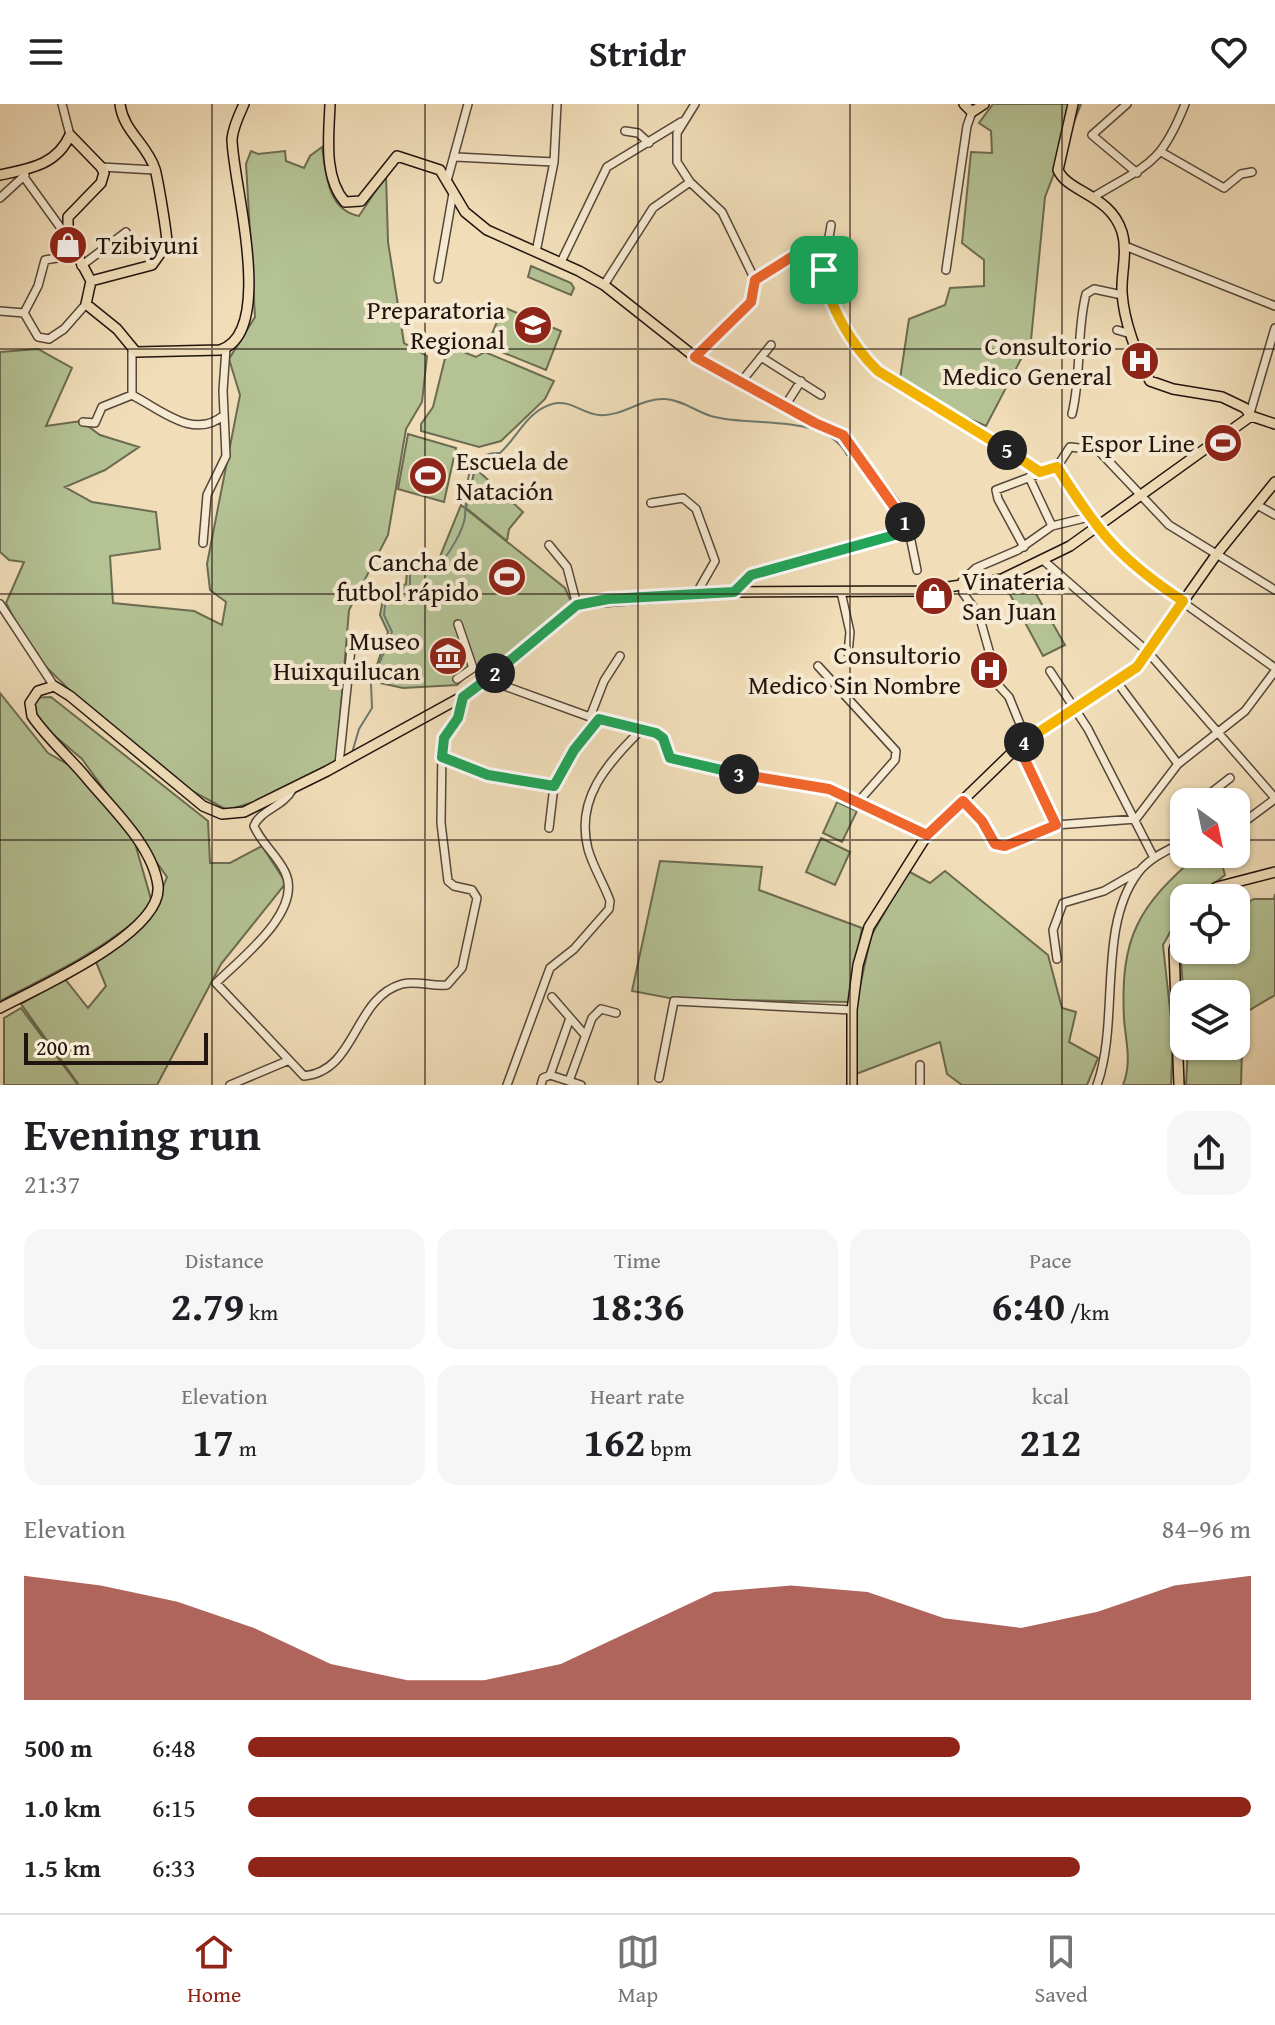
<!DOCTYPE html>
<html lang="en">
<head>
<meta charset="utf-8">
<style>
	:root { --surface:#fff; --page:#f6f6f6; --text:#202124; --muted:#757577; --line:#e0e0e0; --accent:#8f2418 }
	body { margin:0; font-family:"Gentium Book Plus",serif; background:var(--page); color:var(--text); height:100vh; display:flex; flex-direction:column; font-size:30px; white-space:nowrap }
	* { box-sizing:border-box; margin:0 }
	p { font-size:26px; color:var(--muted) }
	.icon { flex:none; width:44px; height:44px; fill:none; stroke:currentColor; stroke-width:2; stroke-linecap:round; stroke-linejoin:round }
	.map { position:relative; height:981px; overflow:hidden }
	.sheet { display:flex; flex-direction:column; background:var(--surface); flex:1 }
	.sheet>* { flex:none }
	.needle { width:52px; rotate:147deg }
	.buttons { position:absolute; left:1170px; top:684px; display:grid; gap:16px }
	.buttons a { display:grid; place-items:center; width:80px; height:80px; border-radius:16px; background:var(--surface); box-shadow:0 2px 6px #0004; font-size:40px }
	.scale { position:absolute; left:24px; bottom:20px; width:184px; box-sizing:border-box; padding-left:8px; border:4px solid #22140e; border-top:0; font-size:22px; line-height:28px; white-space:nowrap; color:#22140e; -webkit-text-stroke:6px #f6ead2; paint-order:stroke }
	.pin { position:absolute; display:grid; place-items:center; width:68px; height:68px; color:#fff; margin:-34px; border-radius:16px; box-shadow:0 4px 12px #0006 }
	.km { position:absolute; width:40px; height:40px; margin:-20px; border-radius:50%; background:#222; color:#fff; font-size:22px; line-height:40px; text-align:center }
	.round { display:grid; place-items:center; flex:none; width:84px; height:84px; border-radius:24px; background:var(--page) }
	.overview { display:flex; align-items:center; justify-content:space-between; height:136px; padding:0 24px }
	h1 { font-size:44px; font-weight:700; line-height:60px }
	.stats { display:grid; grid-template-columns:repeat(3,1fr); gap:12px; height:136px; padding:8px 24px }
	.stats div { display:grid; align-content:center; border-radius:20px; background:var(--page); text-align:center }
	.stats b { font-size:40px; font-weight:700 }
	.stats small { font-size:22px; font-weight:400 }
	.stats p { font-size:22px }
	.chart { height:224px; padding:16px 24px }
	.chart p { display:flex; justify-content:space-between }
	.chart svg { width:100%; height:144px; margin-top:8px; fill:var(--accent); opacity:.7 }
	ul { padding:0 24px; list-style:none; font-size:26px }
	li { display:grid; grid-template-columns:128px 96px 1fr; align-items:center; height:60px }
	li i { height:20px; border-radius:10px; background:var(--accent) }
	header { display:flex; justify-content:space-between; align-items:center; height:104px; padding:0 24px; background:var(--surface); font-size:36px; font-weight:700 }
	.dock { display:flex; justify-content:space-around; align-items:center; height:112px; border-top:2px solid var(--line); background:var(--surface); font-size:22px; color:var(--muted) }
	.dock a { display:grid; justify-items:center; gap:4px }
	.dock .active { color:var(--accent) }
	.map>svg:first-child { display:block }
</style>
</head>
<body>
<header><svg class="icon" aria-label="menu" viewBox="0 0 24 24"><path d="M4 6h16M4 12h16M4 18h16"/></svg>Stridr<svg class="icon" aria-label="heart" viewBox="0 0 24 24"><path d="M12 20l-8-8c-3-5 5-10 8-4 3-6 11-1 8 4z"/></svg></header>
<div class="map">
<svg width="1275" height="981" viewBox="0 0 1275 981">
	<rect width="100%" height="100%" fill="#f1deb9"/>
	<filter id="stains"><feTurbulence type="fractalNoise" baseFrequency=".0025" numOctaves="4"/><feColorMatrix values="0 0 0 0 .2 0 0 0 0 .09 0 0 0 0 .02 0 0 0 .5 -.17"/></filter>
	<radialGradient id="worn" r=".72"><stop offset=".6" stop-color="#630" stop-opacity="0"/><stop offset="1" stop-color="#630" stop-opacity=".3"/></radialGradient>
	<path fill="#b4c294" stroke="#6b6b51" stroke-width="2" d="M993 0H1081L1045 93 1031 236 986 322 958 310 900 275 909 215 945 201 950 184 984 182V156L962 139 971 48 992 49 991 27 979 19Z
		M322 43C326 69 327 106 359 112L386 71 388 138 404 239 427 252 422 298 406 325 388 431 349 506 336 662 265 695 227 706 194 688 105 621 32 549 6 499 24 458 9 456 0 448V248L38 245 72 264 46 322 81 317 100 331 139 343 105 366 65 383 92 398 156 408 160 445 110 452 113 499 194 507 222 521 226 498 210 486 207 460 240 291 229 255 255 213 246 60 251 47 258 50 285 47 286 57 304 64 310 52Z
		M531 162 571 179 574 184 571 191 528 173Z
		M503 203 561 227 546 266 487 242Z
		M448 242 476 253 485 248 554 277 545 295 501 337 479 343 421 327V320L433 303Z
		M408 330 456 344 444 398 398 385Z
		M475 364 523 408 509 425 507 437 466 404Z
		M461 401 565 484 572 500 488 571 473 566 457 581 403 584 375 578 373 573 388 528 380 511 384 490 406 480 407 467 414 456 439 455Z
		M1027 474 1065 541 1043 552 1006 483Z
		M0 589 48 649 90 673 132 729 153 802C107 844 55 869 0 897Z
		M51 593 208 717 210 759H230L262 742 286 779 221 860 157 981H79L21 900 65 875 88 904 106 882 96 858C134 830 151 818 167 773L82 655 43 622 28 594Z
		M837 698 857 707 842 738 823 729Z
		M821 734 850 748 835 781 806 768Z
		M1199 750H1219L1225 771 1195 794H1184V803L1163 841 1173 933 1171 981H1123C1132 958 1126 939 1124 915 1120 833 1138 802 1199 750Z
		M660 757 762 763 759 786 862 824 849 898 675 895 632 887Z
		M908 767 930 779 945 767 1048 851 1062 904 1076 908 1069 938 1098 954 1087 981H962L947 970 940 938 856 970 855 905 871 832Z
		M1275 790V891L1243 910 1241 981H1186L1188 942H1236V890H1184V897L1180 843 1184 832V846H1236V813L1243 812 1245 800 1254 795H1274Z
		M21 904 78 981H4V914Z"/>
	<g fill="none" stroke-linecap="round" stroke-linejoin="round">
		<path stroke="#6b796f" stroke-width="2" d="M352 649 359 625 372 604 371 580 392 528 384 511 386 492 410 482V470L417 460 441 459C450 448 463 427 465 413 467 386 462 348 500 349 518 333 526 308 552 300 571 295 582 310 599 311 622 313 641 294 665 295 682 296 695 307 711 312 751 324 825 308 847 351"/>
		<g stroke="#564639" stroke-width="10">
			<path id="minor" d="M62 0 70 31
				M695 0 677 29V58L690 78 722 108 755 176 751 198 695 253
				M1127 0 1092 31 1137 69
				M625 27 638 29 649 39
				M1163 49 1224 84 1241 70 1252 68
				M456 53 554 58
				M101 63 155 66
				M24 73 68 134
				M447 77 468 0
				M1095 92C1148 60 1161 61 1185 0
				M0 94 25 71
				M831 121C829 137 823 155 824 170 826 199 857 247 878 267L1040 368
				M1125 142 1275 202
				M536 148 554 58 557 0
				M561 158 607 63 681 18
				M81 162 126 128
				M946 166 967 22 972 8
				M438 175 453 89
				M755 176 801 147H808L824 166
				M604 181 653 104 690 78
				M0 207 24 209 38 233 49 235 64 225 86 200
				M24 209 38 182 45 156 75 151
				M1117 226 1131 230
				M132 245V291
				M761 253 821 291
				M741 278 771 241
				M132 291C160 305 194 337 224 311
				M785 302 801 277
				M1250 309 1275 224
				M1072 310C1082 269 1076 229 1086 190L1094 185 1122 191
				M83 318 95 319 102 303 132 291
				M1057 363 1095 424 1114 445 1153 477 1275 564
				M1029 373 1052 422
				M651 399 683 394 696 405 715 457 695 492
				M1257 401 1275 411
				M909 427 917 466
				M203 439 207 391 226 352 223 287 226 244
				M549 441 567 463 577 501
				M1024 443 998 395 996 386 1057 363 1070 343 1098 346 1169 421 1275 486
				M1043 456 1147 547 1275 694
				M841 488 850 528 848 549
				M0 500 54 582
				M818 562 896 647 895 656 858 698
				M1050 567 1088 625 1154 754
				M457 575 473 564 458 520
				M488 576 590 613 656 629 663 634 670 654 784 679 829 685 927 731
				M1117 578 1178 660
				M590 613 604 577 620 552
				M1026 635 1009 593 999 582 979 511 963 489 962 477 976 464 1018 446 1052 422 1089 413
				M1019 643 1056 721
				M442 653 488 671 554 682
				M339 660 352 535
				M292 686C284 702 260 706 254 722 261 739 277 751 285 768 304 807 240 855 216 879L304 972C357 967 353 894 402 880 417 876 432 883 447 881L462 864 477 794 472 786 454 782 448 777 441 719 442 645C445 626 459 613 463 593
				M963 697 999 742 1056 721 1136 715 1178 660 1245 607 1275 567
				M1184 698 1212 688 1230 674
				M549 724 554 682 574 646 599 615
				M1236 724 1275 695
				M1057 855 1053 826 1063 799 1104 787 1137 768
				M552 893 585 931
				M920 961V981
				M550 971 570 914
				M659 974 674 897 852 906
				M569 977 592 914 601 905 616 909
				M230 981 287 957
				M507 981 550 864 574 845 609 805 610 797C604 780 593 763 588 745 575 695 607 660 640 627
				M541 981 543 974 550 971 581 981
				M1097 981C1120 917 1097 823 1138 769 1149 754 1168 746 1184 738"/>
		</g>
		<g stroke="#22140e" stroke-width="12">
			<path id="major" d="M120 0C123 27 147 40 155 65 158 76 167 129 167 140L152 161 91 177 86 200 117 225 136 248 220 246C277 229 232 76 232 35 233 23 239 11 244 0
				M330 0C329 31 323 73 345 98L361 97 397 52 440 66 465 108 487 126 579 167 604 181 695 253 815 319 843 331 895 400 909 427 751 471 734 488
				M964 0 972 8 984 0
				M1073 0 1058 66C1068 89 1110 90 1122 128 1128 148 1121 169 1122 189 1124 218 1137 252 1150 277L1173 285 1222 293 1245 304 1251 312 1275 320
				M0 71C29 65 57 61 70 31L101 63 104 69 101 79 68 113V134L91 177
				M1200 794 1217 783 1275 768
				M0 904C36 885 163 829 158 782 153 741 109 702 84 671 67 651 47 634 32 612L30 599 38 587 54 582 70 592 203 702 222 710 244 708 327 667 476 585 570 505 586 499 734 488 921 487 1002 475 1070 442 1251 312
				M852 981V906L858 861 869 823 927 731 1026 635 1137 563 1216 451 1275 378
				M1179 981 1174 846 1184 815"/>
		</g>
		<use href="#minor" stroke="#f6ead2" stroke-width="7"/>
		<use href="#major" stroke="#f1deb9" stroke-width="9"/>
	</g>
	<g fill="none" stroke-linecap="round" stroke-linejoin="round">
		<g stroke="#fff" stroke-width="16">
			<path id="split-1" d="M824 166 808 147H801L755 176 751 198 695 253 815 319 843 331 905 418"/>
		</g>
		<g stroke="#fff" stroke-width="16">
			<path id="split-2" d="M495 569 577 501 608 495 734 488 751 471 909 427 905 418"/>
		</g>
		<g stroke="#fff" stroke-width="16">
			<path id="split-3" d="M495 569 463 593 458 614 444 634 442 653 488 671 554 682 574 646 599 615 656 629 663 634 670 654 739 670"/>
		</g>
		<g stroke="#fff" stroke-width="16">
			<path id="split-4" d="M739 670 829 685 927 731 963 697 982 717 995 740 1005 742 1056 721 1019 643 1024 638"/>
		</g>
		<g stroke="#fff" stroke-width="16">
			<path id="split-5" d="M1007 346 1040 368 1057 363C1098 428 1118 454 1183 497L1137 563 1024 638"/>
		</g>
		<g stroke="#fff" stroke-width="16">
			<path id="split-6" d="M824 166C827 201 853 243 878 267L1007 346"/>
		</g>
		<use href="#split-1" stroke="#f0652b" stroke-width="10"/>
		<use href="#split-2" stroke="#22a559" stroke-width="10"/>
		<use href="#split-3" stroke="#22a559" stroke-width="10"/>
		<use href="#split-4" stroke="#f0652b" stroke-width="10"/>
		<use href="#split-5" stroke="#f5b400" stroke-width="10"/>
		<use href="#split-6" stroke="#f5b400" stroke-width="10"/>
	</g>
	<path fill="none" stroke="#22140e" stroke-width="2" stroke-opacity="0.55" d="M212 0V981M425 0V981M638 0V981M850 0V981M1062 0V981M0 245H1275M0 490H1275M0 736H1184M1236 736H1275"/>
	<defs>
		<g id="shop-disc" transform="scale(2)"><circle r="9.5" fill="#8f2418" stroke="#f6ead2"/><path d="M-5-2.5h2.3a2.7 3.5 0 0 1 5.4 0H5L5.5 6h-11ZM-1.5-2.5h3a1.5 2.3 0 0 0-3 0Z" fill="#fff"/></g>
		<g id="school-disc" transform="scale(2)"><circle r="9.5" fill="#8f2418" stroke="#f6ead2"/><path d="M0-5L7-2L0 1L-7-2ZM-4 1L0 2.5L4 1V4Q0 6-4 4Z" fill="#fff"/></g>
		<g id="hospital-disc" transform="scale(2)"><circle r="9.5" fill="#8f2418" stroke="#f6ead2"/><path d="M-5-5h3v3.5h4V-5h3V5h-3V1.5h-4V5h-3Z" fill="#fff"/></g>
		<g id="stadium-disc" transform="scale(2)"><circle r="9.5" fill="#8f2418" stroke="#f6ead2"/><path d="M0-5a6.5 5 0 1 0 0 10a6.5 5 0 1 0 0-10ZM-3.5-1.8h7v3.6h-7Z" fill="#fff"/></g>
		<g id="museum-disc" transform="scale(2)"><circle r="9.5" fill="#8f2418" stroke="#f6ead2"/><path d="M0-6L6-3V-2H-6V-3ZM-5-1h2V3h-2ZM-1-1h2V3h-2ZM3-1h2V3H3ZM-6 4H6V6H-6Z" fill="#fff"/></g>
	</defs>
	<g fill-rule="evenodd">
		<use href="#shop-disc" x="68" y="141"/>
		<use href="#school-disc" x="533" y="221"/>
		<use href="#hospital-disc" x="1140" y="257"/>
		<use href="#stadium-disc" x="1223" y="339"/>
		<use href="#stadium-disc" x="428" y="372"/>
		<use href="#stadium-disc" x="507" y="473"/>
		<use href="#shop-disc" x="934" y="492"/>
		<use href="#museum-disc" x="448" y="552"/>
		<use href="#hospital-disc" x="989" y="566"/>
	</g>
	<g text-anchor="middle" stroke-width="8" stroke-linejoin="round" paint-order="stroke">
		<g font-size="26" fill="#22140e" stroke="#f6ead2" text-anchor="end">
			<text x="96" y="150" text-anchor="start">Tzibiyuni</text>
			<text x="505" y="215">Preparatoria<tspan x="505" dy="30">Regional</tspan></text>
			<text x="1112" y="251">Consultorio<tspan x="1112" dy="30">Medico General</tspan></text>
			<text x="1195" y="348">Espor Line</text>
			<text x="456" y="366" text-anchor="start">Escuela de<tspan x="456" dy="30">Natación</tspan></text>
			<text x="479" y="467">Cancha de<tspan x="479" dy="30">futbol rápido</tspan></text>
			<text x="962" y="486" text-anchor="start">Vinateria<tspan x="962" dy="30">San Juan</tspan></text>
			<text x="420" y="546">Museo<tspan x="420" dy="30">Huixquilucan</tspan></text>
			<text x="961" y="560">Consultorio<tspan x="961" dy="30">Medico Sin Nombre</tspan></text>
		</g>
	</g>
	<rect width="100%" height="100%" filter="url(#stains)"/>
	<rect width="100%" height="100%" fill="url(#worn)"/>
</svg>
<div class="buttons">
<a><svg class="needle" viewBox="-14 -14 28 28"><path d="M0-13l5 13h-10z" fill="#e53935"/><path d="M0 13l5-13h-10z" fill="#757577"/></svg></a>
<a><svg class="icon" aria-label="locate" viewBox="0 0 24 24"><circle cx="12" cy="12" r="6"/><path d="M12 2v4M12 18v4M2 12h4M18 12h4"/></svg></a>
<a><svg class="icon" aria-label="layers" viewBox="0 0 24 24"><path d="M12 4l9 5-9 5-9-5zM3 14l9 5 9-5"/></svg></a>
</div>
<div class="scale">200 m</div>
<div class="pin" style="left:824px;top:166px;background:#1e9e55"><svg class="icon" aria-label="arrive" viewBox="0 0 24 24"><path d="M6 21V4h12l-3 4 3 4H6"/></svg></div>
<b class="km" style="left:905px;top:418px">1</b>
<b class="km" style="left:495px;top:569px">2</b>
<b class="km" style="left:739px;top:670px">3</b>
<b class="km" style="left:1024px;top:638px">4</b>
<b class="km" style="left:1007px;top:346px">5</b>
</div>
<section class="sheet">
<div class="overview"><div><h1>Evening run</h1><p>21:37</p></div><a class="round"><svg class="icon" aria-label="share" viewBox="0 0 24 24"><path d="M12 15V3M7 8l5-5 5 5M5 13v7h14v-7"/></svg></a></div>
<div class="stats">
<div><p>Distance</p><b>2.79<small> km</small></b></div>
<div><p>Time</p><b>18:36</b></div>
<div><p>Pace</p><b>6:40<small> /km</small></b></div>
</div>
<div class="stats">
<div><p>Elevation</p><b>17<small> m</small></b></div>
<div><p>Heart rate</p><b>162<small> bpm</small></b></div>
<div><p>kcal</p><b>212</b></div>
</div>
<div class="chart"><p><span>Elevation</span>84–96 m</p>
<svg viewBox="0 0 160 44" preserveAspectRatio="none"><path d="M0 44V6L10 9L20 14L30 22L40 33L50 38L60 38L70 33L80 22L90 11L100 9L110 11L120 19L130 22L140 17L150 9L160 6V44z"/></svg>
</div>
<ul>
<li><b>500 m</b>6:48<i style="width:71%"></i></li>
<li><b>1.0 km</b>6:15<i style="width:100%"></i></li>
<li><b>1.5 km</b>6:33<i style="width:83%"></i></li>
</ul>
</section>
<nav class="dock">
<a class="active"><svg class="icon" aria-label="home" viewBox="0 0 24 24"><path d="M3 11l9-7 9 7M6 9v11h12V9"/></svg>Home</a>
<a><svg class="icon" aria-label="map" viewBox="0 0 24 24"><path d="M3 6l6-2 6 2 6-2v14l-6 2-6-2-6 2zM9 4v14M15 6v14"/></svg>Map</a>
<a><svg class="icon" aria-label="saved" viewBox="0 0 24 24"><path d="M7 4h10v16l-5-4-5 4z"/></svg>Saved</a>
</nav>
</body>
</html>
